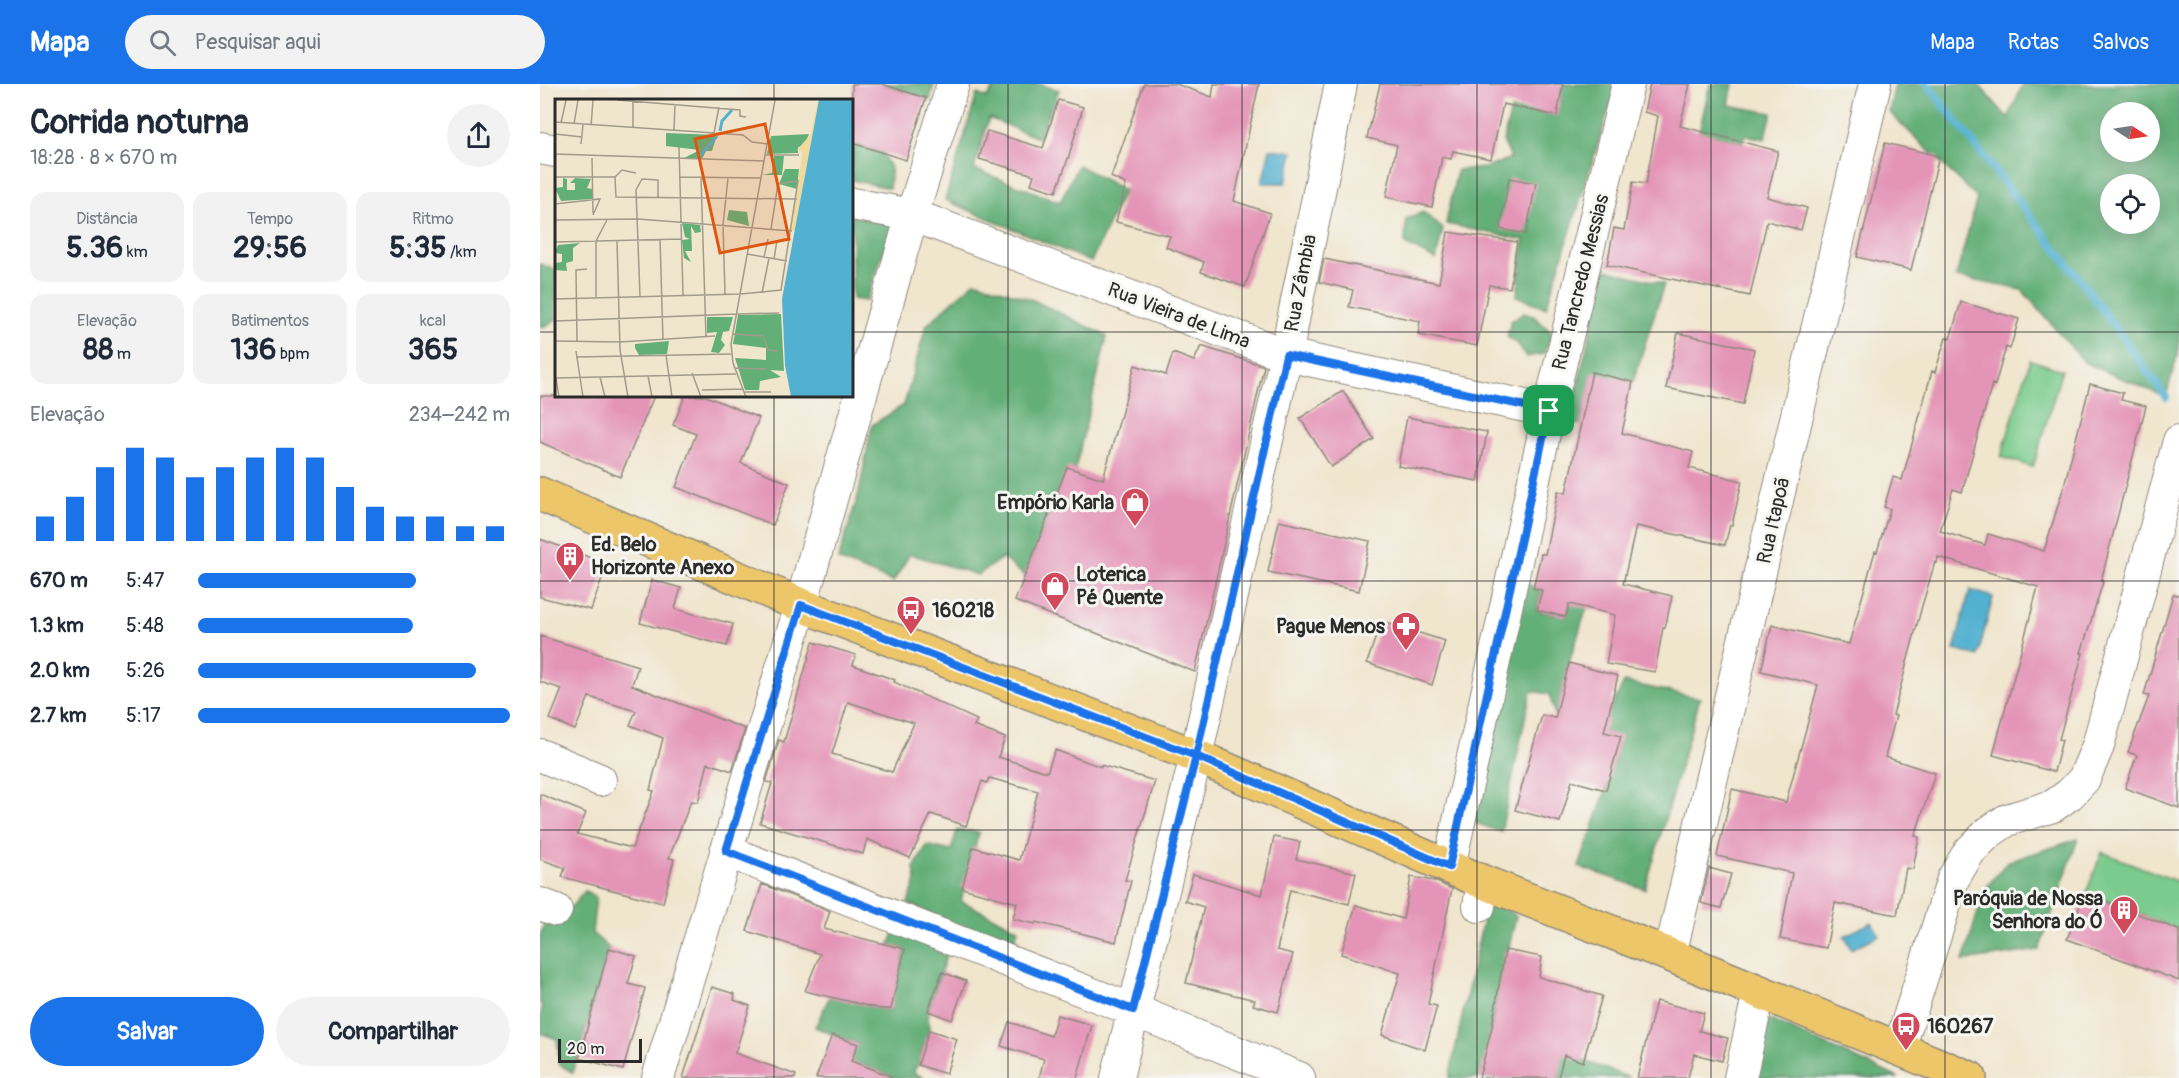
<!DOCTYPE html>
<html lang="pt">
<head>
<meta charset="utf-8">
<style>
	:root { --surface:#fff; --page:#f2f2f3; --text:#1f2937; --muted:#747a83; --accent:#1a73e8 }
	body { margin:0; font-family:Pangolin,sans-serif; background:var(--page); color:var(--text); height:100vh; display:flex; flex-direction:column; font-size:22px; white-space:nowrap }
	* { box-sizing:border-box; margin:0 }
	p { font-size:20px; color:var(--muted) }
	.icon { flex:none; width:33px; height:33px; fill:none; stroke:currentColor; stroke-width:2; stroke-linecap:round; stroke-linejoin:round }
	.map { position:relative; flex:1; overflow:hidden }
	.details { display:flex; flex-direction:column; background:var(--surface); width:540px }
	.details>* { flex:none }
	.needle { width:39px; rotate:102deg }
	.fabs { position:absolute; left:1560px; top:18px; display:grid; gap:12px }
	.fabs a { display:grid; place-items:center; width:60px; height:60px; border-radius:50%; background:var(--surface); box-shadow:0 3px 15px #0003; font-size:30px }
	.scale { position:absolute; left:18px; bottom:15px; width:84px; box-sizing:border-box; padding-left:6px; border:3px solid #2b2b2b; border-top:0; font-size:16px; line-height:21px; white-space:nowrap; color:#2b2b2b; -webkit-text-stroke:4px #f6f6f2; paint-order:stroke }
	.pin { position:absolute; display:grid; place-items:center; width:51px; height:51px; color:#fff; margin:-26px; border-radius:12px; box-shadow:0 3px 9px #0006 }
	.round { display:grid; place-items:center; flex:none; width:63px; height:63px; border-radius:32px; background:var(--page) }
	.headline { display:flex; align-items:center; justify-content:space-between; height:102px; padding:0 30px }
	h1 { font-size:33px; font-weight:800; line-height:45px }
	.stats { display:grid; grid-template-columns:repeat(3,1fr); gap:9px; height:102px; padding:6px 30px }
	.stats div { display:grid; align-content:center; border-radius:15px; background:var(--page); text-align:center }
	.stats b { font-size:30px; font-weight:800 }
	.stats small { font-size:16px; font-weight:400 }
	.stats p { font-size:16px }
	.chart { height:168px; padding:12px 30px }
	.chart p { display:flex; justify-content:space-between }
	.chart svg { width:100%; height:108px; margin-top:6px; stroke:var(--accent); stroke-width:6 }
	.primary-button { display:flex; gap:12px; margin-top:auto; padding:12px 30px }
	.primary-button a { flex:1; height:69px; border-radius:36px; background:var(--accent); color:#fff; font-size:24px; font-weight:800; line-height:69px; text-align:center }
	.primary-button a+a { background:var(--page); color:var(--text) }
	ul { padding:0 30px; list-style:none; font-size:20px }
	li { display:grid; grid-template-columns:96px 72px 1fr; align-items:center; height:45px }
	li i { height:15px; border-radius:8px; background:var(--accent) }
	header { display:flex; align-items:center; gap:36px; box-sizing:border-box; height:84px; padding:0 30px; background:var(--accent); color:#fff }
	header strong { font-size:28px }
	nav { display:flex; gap:33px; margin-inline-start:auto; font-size:21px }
	.search { width:420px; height:54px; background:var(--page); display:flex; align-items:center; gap:15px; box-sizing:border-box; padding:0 21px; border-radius:33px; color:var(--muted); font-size:22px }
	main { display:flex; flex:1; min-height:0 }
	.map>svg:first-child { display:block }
</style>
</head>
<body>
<header>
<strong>Mapa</strong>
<div class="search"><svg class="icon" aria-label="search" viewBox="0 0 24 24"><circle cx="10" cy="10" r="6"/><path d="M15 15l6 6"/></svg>Pesquisar aqui</div>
<nav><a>Mapa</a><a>Rotas</a><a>Salvos</a></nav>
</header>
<main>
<section class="details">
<div class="headline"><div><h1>Corrida noturna</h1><p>18:28 · 8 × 670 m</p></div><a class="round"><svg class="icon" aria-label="share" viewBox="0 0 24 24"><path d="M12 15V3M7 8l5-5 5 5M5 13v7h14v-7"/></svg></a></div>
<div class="stats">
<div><p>Distância</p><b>5.36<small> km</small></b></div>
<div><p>Tempo</p><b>29:56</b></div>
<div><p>Ritmo</p><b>5:35<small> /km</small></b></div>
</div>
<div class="stats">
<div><p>Elevação</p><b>88<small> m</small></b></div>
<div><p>Batimentos</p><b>136<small> bpm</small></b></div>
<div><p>kcal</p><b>365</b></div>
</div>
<div class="chart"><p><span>Elevação</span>234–242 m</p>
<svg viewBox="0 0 160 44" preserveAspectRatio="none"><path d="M5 44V34M15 44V26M25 44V14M35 44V6M45 44V10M55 44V18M65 44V14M75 44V10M85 44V6M95 44V10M105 44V22M115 44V30M125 44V34M135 44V34M145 44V38M155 44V38"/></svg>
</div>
<ul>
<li><b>670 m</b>5:47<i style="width:70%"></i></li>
<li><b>1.3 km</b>5:48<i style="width:69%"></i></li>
<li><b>2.0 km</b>5:26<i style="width:89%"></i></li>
<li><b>2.7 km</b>5:17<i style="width:100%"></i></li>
</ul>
<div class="primary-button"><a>Salvar</a><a>Compartilhar</a></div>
</section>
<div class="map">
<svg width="1639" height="994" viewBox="0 0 1639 994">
	<rect width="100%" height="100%" fill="#f6f6f2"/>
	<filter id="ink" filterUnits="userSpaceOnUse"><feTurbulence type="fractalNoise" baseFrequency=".0167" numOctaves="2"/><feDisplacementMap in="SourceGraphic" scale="12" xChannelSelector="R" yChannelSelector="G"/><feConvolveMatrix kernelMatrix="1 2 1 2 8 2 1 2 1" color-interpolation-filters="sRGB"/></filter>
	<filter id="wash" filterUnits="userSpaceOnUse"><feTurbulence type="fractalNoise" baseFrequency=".008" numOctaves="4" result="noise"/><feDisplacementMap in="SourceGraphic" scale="24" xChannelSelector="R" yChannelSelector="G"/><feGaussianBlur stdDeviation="1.35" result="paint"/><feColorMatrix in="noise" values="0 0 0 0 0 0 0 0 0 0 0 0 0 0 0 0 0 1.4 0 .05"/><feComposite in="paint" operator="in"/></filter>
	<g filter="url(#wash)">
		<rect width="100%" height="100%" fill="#f0e5cd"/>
		<path fill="#7acb8d" stroke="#527b5c" stroke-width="1.5" d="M1490 276 1522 286 1493 383 1461 373Z
			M1562 768 1639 798V846L1546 809Z"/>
		<path fill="#63af78" stroke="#476d52" stroke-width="1.5" fill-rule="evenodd" d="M342 0H394L390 16Z
			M456 0H498L519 6 498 54 449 34 434 85 520 118 538 81 584 106 551 178 405 116 437 10 447 14Z
			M1023 0H1077L1006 224 977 212 984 156 906 140 917 86 945 84 971 74 963 57 971 26 1016 31Z
			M1170 0H1193L1189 21 1232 29 1225 55 1205 51 1202 58 1159 48Z
			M1355 0H1438L1468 34 1483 0H1639V265L1626 313 1545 279 1482 206 1416 193 1437 114 1349 28ZM1570 28H1610V68H1570ZM1570 100H1610V140H1570Z
			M312 54 317 61 341 68 351 85 349 104 312 96Z
			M883 128 903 145 896 176 865 160 866 135Z
			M312 132 353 141 326 217 312 215Z
			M0 180 16 186V236L4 243 0 242Z
			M1065 185 1124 200 1093 298 1052 289 1041 341 1029 338Z
			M435 197 493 216 567 252 535 386 527 384 485 492 462 474 438 491 370 470 353 498 298 476 319 408 332 341 364 321 386 242Z
			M984 229 994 232 1013 250 1003 270 986 273 978 260 967 253 971 237Z
			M984 495 993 504 1002 506 997 526 1026 533 1031 512 1049 517 1029 579 1020 617 1069 629 1084 598 1160 614 1105 805 1039 783 1066 706 1080 653 1016 634 1009 610 991 607 961 748 930 737Z
			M417 746 439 748 421 817 478 845 472 869 368 819 376 797 374 784 387 761 411 767Z
			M1538 755 1499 866 1423 877 1445 805 1467 778Z
			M45 807 56 813 52 849 69 864 33 989 19 980 17 955 0 949 2 921 0 919V852L5 837 32 822Z
			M948 812 976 832 951 942 1090 994H909Z
			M357 843 409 863 388 927 389 946 378 981 373 988 384 994H349V991L311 977 317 960 275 943 290 912 350 927 365 865 349 861Z
			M1228 935 1359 994H1216Z"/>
		<path fill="#52b1d0" stroke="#3e6e7e" stroke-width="1.5" d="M730 65 753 68 746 99H722Z
			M1430 506 1453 513 1438 572 1414 566Z
			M1332 838 1339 851 1311 865 1304 852Z"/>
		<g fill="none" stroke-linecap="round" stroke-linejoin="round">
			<path stroke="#52b1d0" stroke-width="8" d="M1387 0 1544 201 1626 313"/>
		</g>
		<g id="blocks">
			<path fill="#e495b7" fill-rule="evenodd" d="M312 0H342L386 14 366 76 312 59Z
				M604 0H636L672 13 674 0H719L694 117 730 129 705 203 661 188 664 178 626 163 630 152 576 138 586 100 571 93Z
				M840 0H1023L1017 32 963 20 951 75 913 67 911 75 902 73 892 123 846 113 857 61 827 54Z
				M1110 0H1150L1140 42 1238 67 1227 113 1267 124 1261 146 1227 137 1210 212 1067 181 1074 144 1084 146 1093 98 1106 100 1118 32 1104 28Z
				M518 16 543 23 529 72 516 108 491 100 494 91 439 75 447 47 503 64Z
				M1345 59 1399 72 1371 186 1317 173Z
				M969 94 996 99 986 150 960 145Z
				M908 148 977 158 970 204 949 201 937 262 878 251 880 237 809 223 813 206 779 198 784 175 899 199Z
				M1421 218 1479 235 1470 265 1466 263 1455 301 1452 300 1422 408 1413 405 1400 447 1445 461 1448 450 1504 467 1524 402 1550 300 1583 309 1581 316 1606 322 1561 497 1563 498 1541 569H1543L1519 655 1522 656 1514 688 1453 671 1498 503 1398 473 1397 479 1395 478 1382 522 1353 631 1356 632 1345 673 1395 689 1375 752 1379 753 1373 785 1366 784 1357 831 1295 819 1286 864 1240 855 1252 789 1177 772 1192 705 1246 718 1278 601 1221 587 1232 541 1309 560 1335 467 1337 468 1350 425 1344 423 1353 393 1362 396 1392 287 1395 288 1406 254 1410 255Z
				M1138 249 1214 265 1203 320 1126 304Z
				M661 262 724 282 655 588 475 517 527 383 563 395 595 281 626 291 633 269 654 277Z
				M1052 288 1093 298 1082 349 1153 368 1149 384 1202 397 1192 441H1190L1185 461 1096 442 1083 500 1132 512 1125 544 1123 543 1115 588 1066 580 1075 531 1029 520 1026 533 997 526 1002 506 993 504 1001 470H1005L1018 407 1026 409Z
				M803 307 834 355 791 383 760 334Z
				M0 312H114L80 393 0 358Z
				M145 312H166L219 334 201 379 249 399 233 441 136 403 156 350 133 341Z
				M867 333 947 348 938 397 858 382Z
				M739 437 830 457 819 507 728 488Z
				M0 455 67 480 51 526 0 513Z
				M112 496 141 504 135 525 193 540 187 562 100 539Z
				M1633 510 1639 511V724L1585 704 1597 671 1588 668 1609 612 1604 611Z
				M841 537 905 557 892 601 827 579Z
				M0 552 98 582 92 601 205 645 192 687 168 679 158 718 151 717 129 774 134 775 123 819 22 793 25 784 0 775V710L46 729 37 750 92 764 114 707 110 706 123 654 90 641 96 627 49 613 35 646 10 635 22 605 0 598Z
				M273 558 316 571 313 581 355 596 354 598 437 636 434 642 465 654 458 673 507 688 515 666 561 683V681L615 697 585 796 591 797 576 858 496 838 495 840 473 835 477 819 422 804 433 763 479 776 498 707 449 694 447 699 442 697 426 742 391 730 370 774 327 755 323 770 220 739 232 699 226 698 239 656 244 658ZM308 618 374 639 352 688 292 670Z
				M1029 579 1078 592 1064 648 1081 652 1066 706 1032 697 1020 738 975 726 1002 631 1015 634Z
				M734 753 760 758 756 775 816 789 809 820 750 806 737 866 753 870 738 928 713 921 715 916 646 899 664 823 645 817 653 790 722 811Z
				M1169 784 1191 790 1181 824 1161 819Z
				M871 793 895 797 912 805 888 920 897 922 885 966 842 951 860 889 801 870 816 821 863 835Z
				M222 800 290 827 284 845 365 865 351 925H341L265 907 280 870 207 847Z
				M1545 809 1639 846V897L1527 855Z
				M69 864 96 872 88 900 105 904 83 986 39 974Z
				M965 866 1002 873 999 893 1062 912 1043 978 1024 971 1018 994H939L952 943Z
				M402 888 426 897 412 936 388 927Z
				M172 903 195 910 194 916 210 922 195 969 256 991 255 994H143Z
				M1116 917 1164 929 1159 947 1188 954 1182 977 1154 970 1148 994H1097Z
				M517 931 552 941 537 994H499L504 975 461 962 469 938 511 952Z
				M389 946 417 955 406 990 378 981Z
				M292 951 318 960 311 977 351 992V994H276Z"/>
		</g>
	</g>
	<g filter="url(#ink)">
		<use href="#blocks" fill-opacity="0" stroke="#8e887c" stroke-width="1.5"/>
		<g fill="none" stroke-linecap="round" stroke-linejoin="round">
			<g stroke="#8e887c" stroke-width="34">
				<path id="street" d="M0 64 16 67
					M312 120 372 131 746 271 1009 327
					M0 671 60 696
					M186 767 593 926 759 994
					M909 783 1009 327 1088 0
					M0 820 16 826
					M939 822 943 798
					M1130 871 1335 0
					M1359 965 1413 795 1429 768 1448 749 1467 736 1513 722 1530 710 1544 695 1558 662 1639 357
					M118 994 261 521 372 131 413 0
					M577 994 656 672 746 271 801 0
					M1200 994 1219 908"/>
			</g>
			<g stroke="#8e887c" stroke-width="36">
				<path id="primary" d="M0 410 261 521 656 672 943 798 1130 871 1430 994"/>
			</g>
			<use href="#street" stroke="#fff" stroke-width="32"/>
			<use href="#primary" stroke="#ecc669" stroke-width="33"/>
		</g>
	</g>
	<g fill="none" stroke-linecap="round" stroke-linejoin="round" filter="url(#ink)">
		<g stroke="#fff" stroke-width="12">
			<path id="route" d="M1009 327 746 271 656 672 261 521 186 767 593 926 656 672 909 783 1009 327"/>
		</g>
		<use href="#route" stroke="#1a73e8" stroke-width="8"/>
	</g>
	<path fill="none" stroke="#2b2b2b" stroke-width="1.5" stroke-opacity="0.55" d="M234 0V16M468 0V994M702 0V994M937 0V994M1171 0V994M1405 0V994M0 248H16M312 248H1639M234 312V994M0 497H1639M0 746H1639"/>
	<defs>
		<g id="shop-pin" transform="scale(1.5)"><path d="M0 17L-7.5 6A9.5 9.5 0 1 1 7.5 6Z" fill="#d1495b" stroke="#f6f6f2"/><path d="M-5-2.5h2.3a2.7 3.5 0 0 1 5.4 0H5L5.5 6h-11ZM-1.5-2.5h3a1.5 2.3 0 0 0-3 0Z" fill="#fff"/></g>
		<g id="building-pin" transform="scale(1.5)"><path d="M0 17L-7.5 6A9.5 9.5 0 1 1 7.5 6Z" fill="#d1495b" stroke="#f6f6f2"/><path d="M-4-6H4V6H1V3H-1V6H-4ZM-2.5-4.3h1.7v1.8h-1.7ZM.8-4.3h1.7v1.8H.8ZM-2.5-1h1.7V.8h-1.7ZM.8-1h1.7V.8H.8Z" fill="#fff"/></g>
		<g id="bus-pin" transform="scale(1.5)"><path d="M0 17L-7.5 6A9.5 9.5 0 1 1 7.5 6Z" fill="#d1495b" stroke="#f6f6f2"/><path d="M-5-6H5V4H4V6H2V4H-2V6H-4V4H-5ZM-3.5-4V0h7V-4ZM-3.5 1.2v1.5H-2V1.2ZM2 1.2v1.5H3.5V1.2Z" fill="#fff"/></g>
		<g id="pharmacy-pin" transform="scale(1.5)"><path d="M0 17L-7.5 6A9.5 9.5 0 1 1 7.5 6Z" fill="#d1495b" stroke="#f6f6f2"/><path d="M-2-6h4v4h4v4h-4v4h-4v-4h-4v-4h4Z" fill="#fff"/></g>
	</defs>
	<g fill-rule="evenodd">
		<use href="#shop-pin" x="595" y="418"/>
		<use href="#building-pin" x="30" y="472"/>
		<use href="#shop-pin" x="515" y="502"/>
		<use href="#bus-pin" x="371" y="526"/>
		<use href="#pharmacy-pin" x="866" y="542"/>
		<use href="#building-pin" x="1584" y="826"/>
		<use href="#bus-pin" x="1366" y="942"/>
	</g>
	<g text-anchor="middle" stroke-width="6" stroke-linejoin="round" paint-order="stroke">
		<g font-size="20" fill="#2b2b2b" stroke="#f6f6f2">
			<text transform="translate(1040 198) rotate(-76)" y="7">Rua Tancredo Messias</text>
			<text transform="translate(760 199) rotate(-79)" y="7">Rua Zâmbia</text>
			<text transform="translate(639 231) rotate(21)" y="7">Rua Vieira de Lima</text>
			<text transform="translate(1233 436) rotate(-77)" y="7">Rua Itapoã</text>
		</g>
		<g font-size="20" font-weight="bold" fill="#2b2b2b" stroke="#f6f6f2" text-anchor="start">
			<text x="574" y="425" text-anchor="end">Empório Karla</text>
			<text x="51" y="467">Ed. Belo<tspan x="51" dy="23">Horizonte Anexo</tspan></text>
			<text x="536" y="497">Loterica<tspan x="536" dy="23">Pé Quente</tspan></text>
			<text x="392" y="533">160218</text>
			<text x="845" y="549" text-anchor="end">Pague Menos</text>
			<text x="1563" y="821" text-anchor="end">Paróquia de Nossa<tspan x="1563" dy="23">Senhora do Ó</tspan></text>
			<text x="1387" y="949">160267</text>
		</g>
	</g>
	<g transform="translate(15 15)">
		<rect width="298" height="298" fill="#f0e5cd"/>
		<path d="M111 34 162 36 157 52H151L147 60 129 59 145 51 111 47ZM254 35 249 47 243 48V54L212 55 216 37ZM219 57H229L227 76H207L217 74ZM230 70H244L242 90 224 85ZM8 79 12 80V91H20V84H15L20 79 36 80 32 89 37 90V100L6 102 0 89 8 88ZM174 111 192 113 194 127 172 121ZM127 124 145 126 146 133 140 134 136 127 137 152H130L136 163 129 159 127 141 135 140 130 138ZM25 144 18 149V162L11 164 12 172 0 171 1 164 7 163V155L0 154 3 146ZM226 215 229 272 215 271 226 278 205 282 204 291H190L180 259 211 261V249L178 245 183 216ZM152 218H178L174 232 168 233 166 241 170 246 164 254 156 253 162 233 152 234ZM114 242 112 255 84 256 80 249V245Z" fill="#63af78"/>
		<path d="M263 1H267L241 132H234L246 65 247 52 242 51 256 35Z" fill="#eeda9e"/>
		<path d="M264 1H298V298H236L230 266 227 200Z" fill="#52b1d0"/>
		<path fill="none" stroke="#52b1d0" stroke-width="3" d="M165 32 167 22 177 11M144 58 162 37"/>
		<path fill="none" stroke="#a19b8c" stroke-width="1.5" d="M62 1 185 11V17L191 18M78 2V30M0 23 188 36 197 43 212 45M6 24 11 1M19 25 23 1M36 27 38 1M119 32 120 5M159 34 164 8M0 35 27 38M26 45 28 26M124 48 128 196M0 55 209 62M211 56H244M37 59 38 114M0 78H60M60 78 61 98 242 100M60 78 67 71 81 74M125 78 206 79M146 78 151 238M0 105 45 100 38 116M0 119V143M0 121 83 120 237 132M105 140 108 241M62 141 65 251 73 298M0 143 126 140M192 155 232 162M209 158 213 140M219 160 222 141M207 194 214 159M170 195 168 126 173 79M186 195 226 191 243 82 223 85 216 130M85 197 81 91 87 80 103 81V98M41 198V142L52 121M0 200 186 195M182 215 224 214M0 222 182 215M178 235 208 237 213 251 223 252M0 242 65 243 160 237M22 243 21 171 32 170M21 252 28 298M111 256 117 298M21 258 176 255M180 269 211 270M137 274 146 298M93 277 97 298M45 278 50 298M0 279 181 275M1 279 4 298M147 291 188 290M190 293H216M191 298 178 264 176 245 220 1"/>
		<path fill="#df570e" fill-opacity="0.15" stroke="#df570e" stroke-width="3" d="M210 25 234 140 165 154 140 40Z"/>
		<rect width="298" height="298" fill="none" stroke="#2b2b2b" stroke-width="3"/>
	</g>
</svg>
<div class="fabs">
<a><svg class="needle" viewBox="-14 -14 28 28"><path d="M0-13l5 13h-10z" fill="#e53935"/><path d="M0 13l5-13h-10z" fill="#747a83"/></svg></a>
<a><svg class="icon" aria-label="locate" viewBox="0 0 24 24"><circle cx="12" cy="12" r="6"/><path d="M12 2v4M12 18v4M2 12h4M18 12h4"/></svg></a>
</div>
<div class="scale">20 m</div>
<div class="pin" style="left:1009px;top:327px;background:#1e9e55"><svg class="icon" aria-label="arrive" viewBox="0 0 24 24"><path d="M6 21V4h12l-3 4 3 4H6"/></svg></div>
</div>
</main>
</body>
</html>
